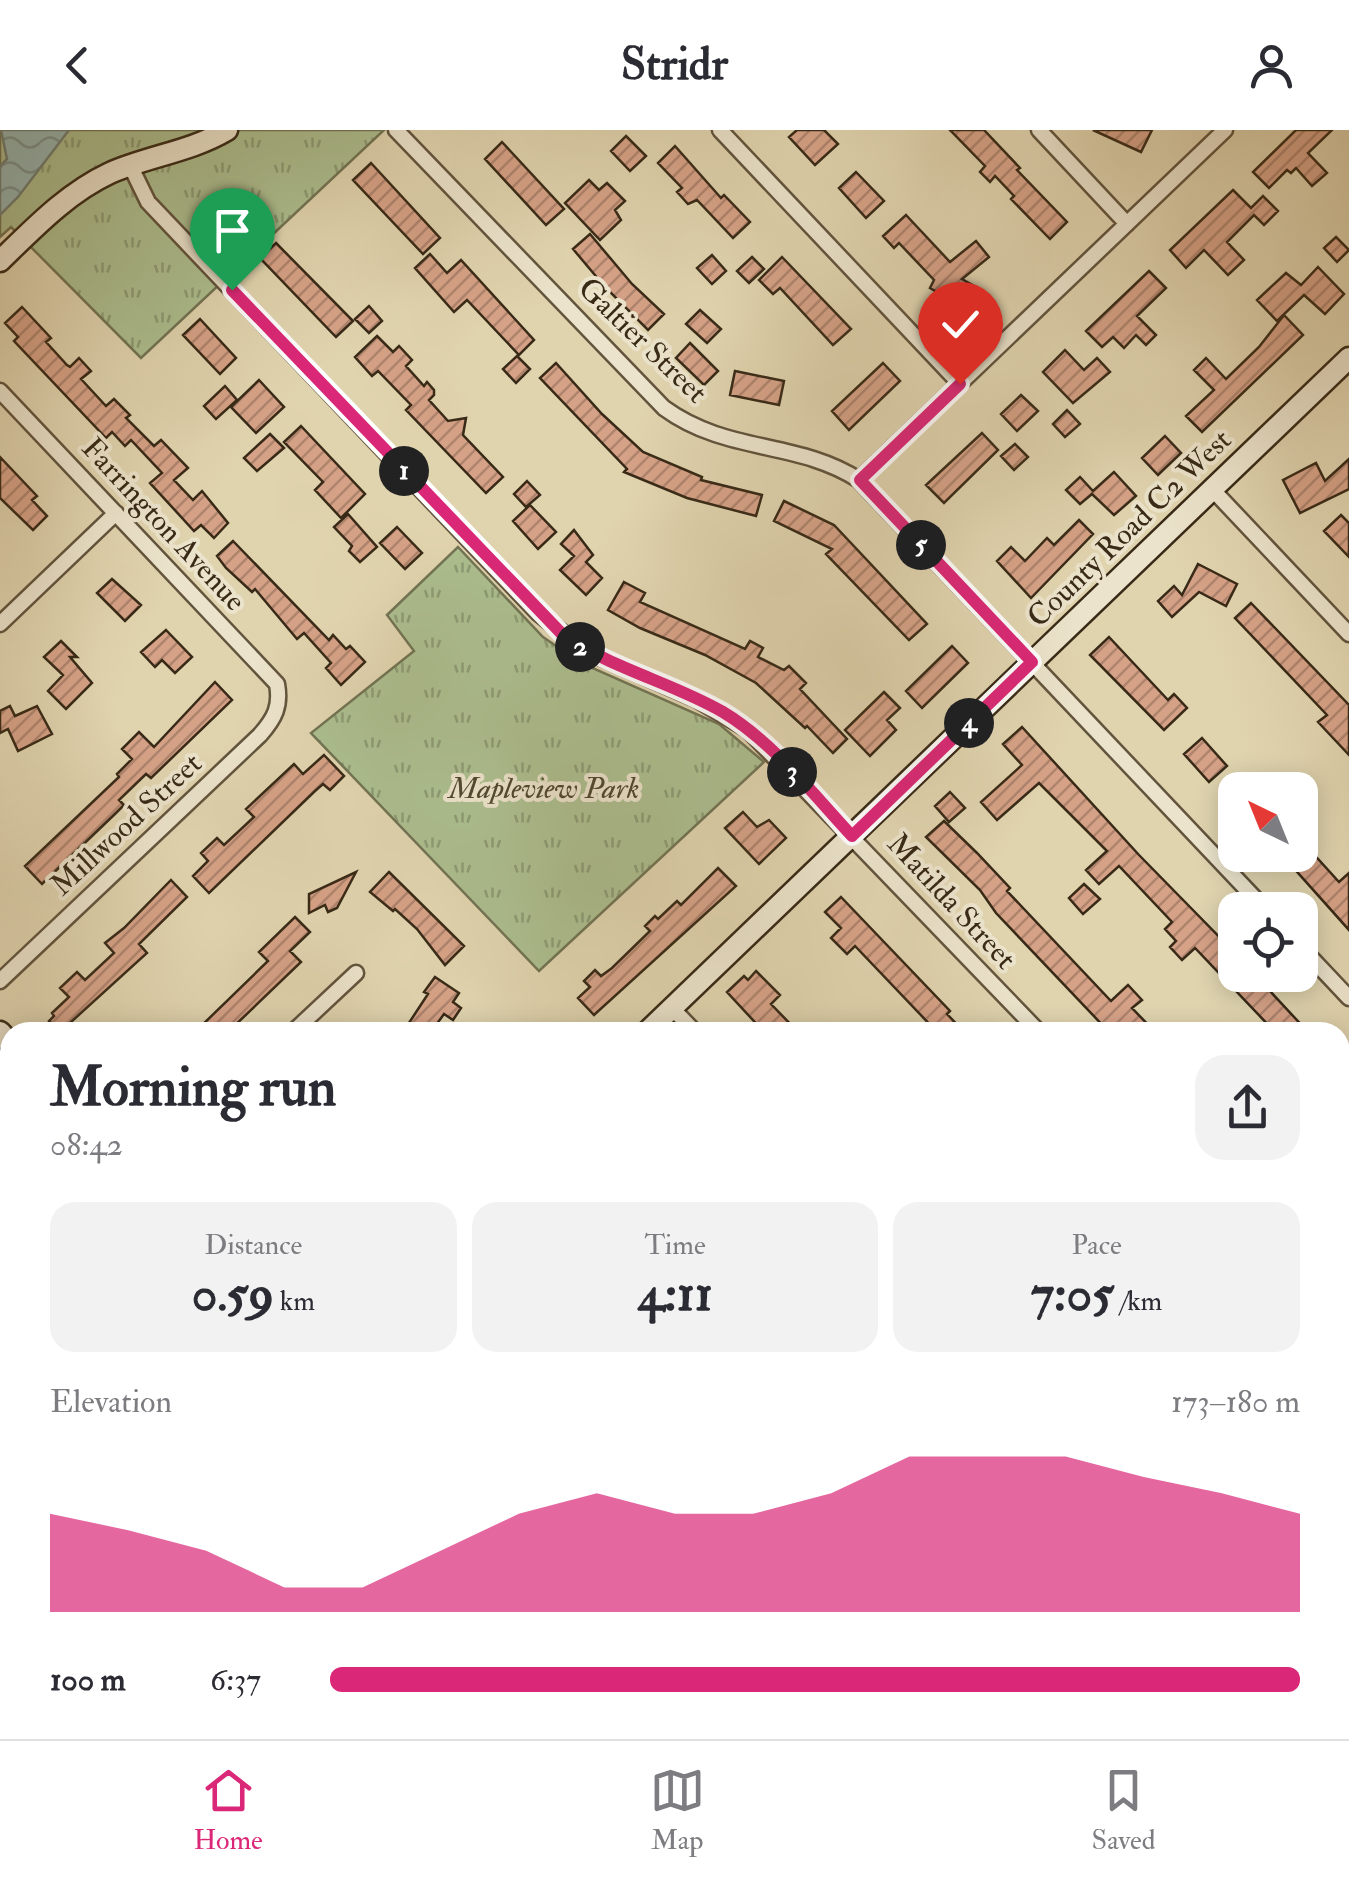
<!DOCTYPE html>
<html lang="en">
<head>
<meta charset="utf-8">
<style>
	:root { --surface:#fff; --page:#f2f2f3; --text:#2b2b33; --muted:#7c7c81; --line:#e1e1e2; --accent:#db2777 }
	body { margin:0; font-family:"IM FELL Double Pica",serif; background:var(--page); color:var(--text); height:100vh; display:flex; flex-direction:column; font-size:38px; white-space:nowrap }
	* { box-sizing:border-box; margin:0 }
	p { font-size:32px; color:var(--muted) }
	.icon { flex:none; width:55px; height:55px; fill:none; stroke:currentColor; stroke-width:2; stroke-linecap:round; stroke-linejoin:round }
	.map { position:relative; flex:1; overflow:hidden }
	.side { position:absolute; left:0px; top:892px; width:1350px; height:718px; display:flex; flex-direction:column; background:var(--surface); border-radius:30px 30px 0 0; box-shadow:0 5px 25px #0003 }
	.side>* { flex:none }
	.needle { width:65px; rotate:317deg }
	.tools { position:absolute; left:1218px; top:642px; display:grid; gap:20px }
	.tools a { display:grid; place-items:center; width:100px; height:100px; border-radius:20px; background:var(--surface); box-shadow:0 5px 25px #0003; font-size:50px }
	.pin { position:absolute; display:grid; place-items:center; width:85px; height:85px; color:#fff; margin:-102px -42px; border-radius:50% 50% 50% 0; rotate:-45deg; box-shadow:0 0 10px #0007 }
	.pin .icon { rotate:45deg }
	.km { position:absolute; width:50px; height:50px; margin:-25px; border-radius:50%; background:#222; color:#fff; font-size:28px; line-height:50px; text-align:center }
	.round { display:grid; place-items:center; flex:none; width:105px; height:105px; border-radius:30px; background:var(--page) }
	.overview { display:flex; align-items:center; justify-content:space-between; height:170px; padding:0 50px }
	h1 { font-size:55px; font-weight:700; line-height:75px }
	.figures { display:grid; grid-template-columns:repeat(3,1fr); gap:15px; height:170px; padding:10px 50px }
	.figures div { display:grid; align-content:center; border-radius:25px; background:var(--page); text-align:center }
	.figures b { font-size:50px; font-weight:700 }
	.figures small { font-size:28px; font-weight:400 }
	.figures p { font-size:28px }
	.chart { height:280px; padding:20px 50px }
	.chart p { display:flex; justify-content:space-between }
	.chart svg { width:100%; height:180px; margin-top:10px; fill:var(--accent); opacity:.7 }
	ul { padding:0 50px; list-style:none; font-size:32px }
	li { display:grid; grid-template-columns:160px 120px 1fr; align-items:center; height:75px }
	li i { height:25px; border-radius:12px; background:var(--accent) }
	header { display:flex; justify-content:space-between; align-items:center; height:130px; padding:0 50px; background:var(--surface); font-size:45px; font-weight:700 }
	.tabs { display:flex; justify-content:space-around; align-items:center; height:140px; border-top:2px solid var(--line); background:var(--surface); font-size:28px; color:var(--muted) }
	.tabs a { display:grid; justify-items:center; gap:5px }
	.tabs .on { color:var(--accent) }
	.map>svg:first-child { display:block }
</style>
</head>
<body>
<header><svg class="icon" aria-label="back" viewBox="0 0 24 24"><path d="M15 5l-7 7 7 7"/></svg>Stridr<svg class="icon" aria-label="person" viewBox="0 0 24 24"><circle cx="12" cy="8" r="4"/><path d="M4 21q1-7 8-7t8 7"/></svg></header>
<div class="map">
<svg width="1349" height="1609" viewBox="0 0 1349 1609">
	<defs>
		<pattern id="forest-firs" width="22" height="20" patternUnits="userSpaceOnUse" patternTransform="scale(2.5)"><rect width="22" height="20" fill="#acbe8f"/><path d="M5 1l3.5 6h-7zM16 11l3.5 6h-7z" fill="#8d9b74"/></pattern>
		<pattern id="wetland-marsh" width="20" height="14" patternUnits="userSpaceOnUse" patternTransform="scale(2.5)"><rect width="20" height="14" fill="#acbe8f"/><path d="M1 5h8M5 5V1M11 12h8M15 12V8" fill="none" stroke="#8d9b74"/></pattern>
		<pattern id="park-tufts" width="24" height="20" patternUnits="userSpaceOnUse" patternTransform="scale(2.5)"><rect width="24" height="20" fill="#acbe8f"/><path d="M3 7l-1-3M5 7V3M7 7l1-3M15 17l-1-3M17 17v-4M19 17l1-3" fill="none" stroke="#8d9b74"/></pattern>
		<pattern id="water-waves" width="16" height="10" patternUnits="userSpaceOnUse" patternTransform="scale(2.5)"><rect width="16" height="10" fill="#96b7b3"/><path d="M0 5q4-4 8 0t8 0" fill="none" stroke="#7b9591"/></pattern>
		<pattern id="building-hatch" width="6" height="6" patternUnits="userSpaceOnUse" patternTransform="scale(2.5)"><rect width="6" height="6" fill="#d6a287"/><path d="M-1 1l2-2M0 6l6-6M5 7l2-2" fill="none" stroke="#af846d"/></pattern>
	</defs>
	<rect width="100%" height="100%" fill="#e0d4af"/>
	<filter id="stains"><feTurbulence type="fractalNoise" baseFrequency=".002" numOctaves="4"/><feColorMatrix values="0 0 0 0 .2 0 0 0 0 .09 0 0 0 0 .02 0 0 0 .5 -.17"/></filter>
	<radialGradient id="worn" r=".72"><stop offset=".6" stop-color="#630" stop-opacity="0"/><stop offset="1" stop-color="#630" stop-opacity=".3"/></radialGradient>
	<path fill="url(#forest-firs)" stroke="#727453" stroke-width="2.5" d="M10 1177V1304L0 1311V1185Z
		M10 1429V1570L0 1580V1434Z"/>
	<path fill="url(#wetland-marsh)" stroke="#727453" stroke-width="2.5" d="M10 1304V1429L0 1434V1311Z"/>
	<path fill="url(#park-tufts)" stroke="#727453" stroke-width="2.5" d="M0 0H384L141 228 11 97 0 107Z
		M458 417 543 507 581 533 719 594 764 632 539 841 311 603 414 521 387 485Z"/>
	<path fill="url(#water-waves)" stroke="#707f75" stroke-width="2.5" d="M1 0H69L18 67 0 85V36L7 29Z"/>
	<path fill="url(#building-hatch)" stroke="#382a17" stroke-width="2.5" d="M797 0H824L838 14 815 35 789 7Z
		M950 0H984L1020 38 1017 40 1067 92 1050 109 1011 69 1014 66 995 46 990 52 980 42 985 36Z
		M1093 0H1152L1141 22Z
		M1296 0H1332L1308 23 1327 43 1312 56 1296 38 1291 43 1287 40 1269 58 1253 42Z
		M626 6 646 26 630 41 611 21Z
		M502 12 564 79 546 95 485 29Z
		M675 16 721 68 724 65 750 92 733 108 697 70 688 74 677 62 682 58 658 33Z
		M371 33 440 108 423 124 353 50Z
		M856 42 884 71 866 88 839 58Z
		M589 50 599 60 607 53 625 71 615 80 621 90 600 110 565 73Z
		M1233 60 1251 78 1263 66 1278 81 1264 95 1254 85 1227 112 1244 130 1228 145 1204 120 1186 138 1170 120Z
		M906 85 950 132 976 111 989 127 962 149 981 160 969 181 930 158 934 150 899 113 894 118 883 106Z
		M590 104 632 154 664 184 648 200 605 157 573 119Z
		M1336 107 1349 120 1337 132 1324 118Z
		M276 113 353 191 336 207 260 128Z
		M430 124 447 143 461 130 534 210 519 225 467 170 454 182 415 138Z
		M712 125 726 141 712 154 697 138Z
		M752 127 764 139 749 153 737 141Z
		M782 127 851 199 833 215 780 158 773 164 759 150Z
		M1318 137 1344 164 1325 184 1304 165 1277 191 1257 170 1286 143 1301 155Z
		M1149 141 1166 158 1137 186 1156 205 1146 215 1136 205 1124 218 1113 207 1102 217 1086 201Z
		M369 176 382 191 369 203 355 189Z
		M22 177 51 208 46 212 67 235 70 237 79 228 91 241 81 249 106 276 114 269 130 285 126 288 154 316 161 310 188 338 174 350 193 370 202 361 228 393 214 408 201 395 194 401 150 353 162 343 131 310 125 316 112 302 106 308 14 211 18 207 5 193Z
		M700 180 721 199 707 213 686 194Z
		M1284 185 1303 205 1202 302 1186 286 1214 260 1194 240 1206 228 1226 249 1259 217Z
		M200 189 236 228 220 244 183 205Z
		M377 206 393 222 399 216 412 230 406 236 424 256 427 252 434 260V265L429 270 448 291 466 288 463 305 503 347 486 363 406 280 411 275 378 241 372 246 355 227Z
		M690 213 718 241 704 255 676 228Z
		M1065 220 1084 240 1097 228 1110 242 1073 273 1043 242Z
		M517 226 530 239 516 253 503 239Z
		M556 233 602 284 643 322 702 347 701 350 762 365 756 386 687 368 624 342 627 339 540 248Z
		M883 233 900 251 849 300 832 281Z
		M735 241 784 251 779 275 730 265Z
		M259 250 284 277 256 303 231 277Z
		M225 256 237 270 216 289 204 276Z
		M1021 265 1038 281 1017 301 1001 284Z
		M1067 280 1080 294 1065 307 1053 294Z
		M301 296 365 364 341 388 315 360 323 352 284 312Z
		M982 303 998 320 944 373 926 355Z
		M270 304 284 318 257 341 244 328Z
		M1165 306 1181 323 1158 345 1142 328Z
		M1015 314 1028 327 1014 340 1001 326Z
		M0 327 37 366 32 370 47 386 33 400 0 368Z
		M1349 329V359L1300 383 1283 350 1316 333 1325 351Z
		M1114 342 1136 366 1114 385 1092 364 1080 374 1066 360 1080 347 1093 361Z
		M527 351 540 365 526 377 514 364Z
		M784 371 834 395 927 494 909 510 826 424 832 419 774 391Z
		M530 375 556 402 538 419 513 391Z
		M348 384 377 417 360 432 349 421 352 416 334 397Z
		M1341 385 1349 393V427L1324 401Z
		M1079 390 1093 404 1031 468 997 431 1011 417 1025 431 1047 408 1054 415Z
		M397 397 422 423 405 439 380 413Z
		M574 400 593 425 586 432 602 448 586 465 560 440 574 426 561 414Z
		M233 411 329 510 333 505 346 519 350 516 365 532 341 555 326 538 331 533 304 503 297 509 255 459 252 462 226 438 217 426Z
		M1198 434 1237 454 1226 476 1199 462 1172 487 1158 471 1174 456 1182 465Z
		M112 449 141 475 125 491 97 463Z
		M624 452 645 463 640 472 745 519 750 511 763 518 758 527 784 540 789 536 806 553 800 559 847 609 833 623 807 596 805 598 756 553 705 525 640 498 608 480Z
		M1251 473 1349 575V625L1318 592 1327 585 1235 488Z
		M166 500 192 527 175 543 162 530 155 537 141 522Z
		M1109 507 1168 570 1174 564 1187 578 1164 600 1090 525Z
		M61 511 77 527H70L92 553 66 579 48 561 63 545 44 527Z
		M952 516 968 533 922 578 906 561Z
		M215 552 232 570 151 648 146 644 119 670 124 675 117 682 42 754 25 736 119 647 117 644 132 629 122 619 139 602 154 617Z
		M884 562 900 578 887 590 896 600 870 626 845 600Z
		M10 576 15 586 37 576 52 604 18 621 8 599 0 603V581Z
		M1022 597 1139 725 1235 823V845H1255L1308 902H1275L1195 818 1182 830 1170 817 1176 811 1165 799 1172 792 1119 736 1099 754 1086 740 1107 721 1039 653 997 690 981 672 1022 635 1003 614Z
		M1202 608 1227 636 1209 652 1184 624Z
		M324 625 344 646 330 660 323 654 315 661 209 763 193 746 208 731 201 723 217 708 224 715 254 687 246 679 294 634 303 644Z
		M950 662 965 678 949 692 935 676Z
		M743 682 757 697 769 690 786 708 759 734 725 698Z
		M944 691 977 723 1010 758 1007 761 1111 871 1128 855 1142 870 1132 878 1155 902H1109L996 783 980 760 926 707Z
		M1300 709 1339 752 1349 743V800L1282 725H1300Z
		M718 738 736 756 594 885 578 868 590 857 584 851 595 840 601 846 612 838 650 801 645 796 655 786 658 789 677 771 681 775Z
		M356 742 337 778 328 782 325 775 309 783V764Z
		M389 742 464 816 445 835 417 799 395 779 393 781 370 762Z
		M171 750 187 767 139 814 147 823 60 902 49 891 54 886 52 883 69 867 60 858 77 842 85 850 114 823 105 813 124 798Z
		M1084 754 1100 769 1083 784 1069 768Z
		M841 767 950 881 947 884 964 902H937L855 816 847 824 831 808 841 798 825 782Z
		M295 787 310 802 290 821 301 832 228 902H195L268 831 259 822Z
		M756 841 780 865 771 874 798 902H764L727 862 744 846 748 850Z
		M435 847 459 863 453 872 461 878 453 890 444 884 431 902H403L428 864 424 862Z"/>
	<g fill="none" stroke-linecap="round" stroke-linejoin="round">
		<g stroke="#62543d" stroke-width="19">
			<path id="street" d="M396 0 664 278C727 324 797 310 859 350L1266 780
				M720 0 960 254
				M1039 0 1127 94
				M130 35 148 72 538 483 586 521 696 569 747 599 1039 902
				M0 261 277 554C281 576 275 588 260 605L0 851
				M859 350 1225 0
				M1212 359 1349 504
				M0 494 116 383
				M1300 816 1349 868
				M672 878 695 902
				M293 902 356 843
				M1340 1221 1349 1230
				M1340 1570 1349 1562
				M1340 1583 1349 1592
				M1015 1600 1023 1609
				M110 1609 120 1600
				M463 1609 473 1600
				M1298 1609 1307 1600"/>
		</g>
		<g stroke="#382a17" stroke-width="25">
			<path id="secondary" d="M0 131C33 99 67 63 110 43 148 26 190 22 227 0
				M0 902 10 913
				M647 902 1349 228
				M667 1600 676 1609"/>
		</g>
		<use href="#street" stroke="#ebe3cb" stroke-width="14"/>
		<use href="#secondary" stroke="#ebe3cb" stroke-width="20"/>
	</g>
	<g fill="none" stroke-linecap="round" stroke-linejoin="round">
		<g stroke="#fff" stroke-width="20">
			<path id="route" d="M232 160 562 504C612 539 671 552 723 582 773 612 812 663 852 706L1032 532 860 350 960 254"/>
		</g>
		<use href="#route" stroke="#db2777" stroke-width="12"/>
	</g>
	<g text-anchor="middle" stroke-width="8" stroke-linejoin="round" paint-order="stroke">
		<g font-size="30" fill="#382a17" stroke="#ebe3cb">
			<text transform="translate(643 210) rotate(44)" y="10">Galtier Street</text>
			<text transform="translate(164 394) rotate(47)" y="10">Farrington Avenue</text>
			<text transform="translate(1129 398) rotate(-44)" y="10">County Road C2 West</text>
			<text transform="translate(126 694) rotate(-43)" y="10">Millwood Street</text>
			<text transform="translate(952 771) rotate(47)" y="10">Matilda Street</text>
		</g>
		<g font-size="30" font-style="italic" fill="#4f482f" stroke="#ebe3cb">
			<text x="544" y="668">Mapleview Park</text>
		</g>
	</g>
	<rect width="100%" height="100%" filter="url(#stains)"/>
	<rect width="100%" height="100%" fill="url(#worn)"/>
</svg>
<div class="tools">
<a><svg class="needle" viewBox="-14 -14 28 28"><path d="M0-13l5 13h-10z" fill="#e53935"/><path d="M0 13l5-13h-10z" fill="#7c7c81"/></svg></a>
<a><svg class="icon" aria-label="locate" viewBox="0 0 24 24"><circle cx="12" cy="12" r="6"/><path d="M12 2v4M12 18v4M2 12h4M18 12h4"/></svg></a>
</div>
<div class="pin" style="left:232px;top:160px;background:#1e9e55"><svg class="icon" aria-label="arrive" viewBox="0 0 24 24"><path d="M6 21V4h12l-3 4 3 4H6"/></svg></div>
<div class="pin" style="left:960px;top:254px;background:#d93025"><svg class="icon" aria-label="check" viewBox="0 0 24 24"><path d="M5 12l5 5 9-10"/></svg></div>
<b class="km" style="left:404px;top:341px">1</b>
<b class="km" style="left:580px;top:517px">2</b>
<b class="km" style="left:792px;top:642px">3</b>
<b class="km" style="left:969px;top:593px">4</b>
<b class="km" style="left:921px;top:415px">5</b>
<section class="side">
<div class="overview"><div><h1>Morning run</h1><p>08:42</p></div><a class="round"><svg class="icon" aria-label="share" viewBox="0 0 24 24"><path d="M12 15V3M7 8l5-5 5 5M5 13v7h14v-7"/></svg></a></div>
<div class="figures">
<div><p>Distance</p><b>0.59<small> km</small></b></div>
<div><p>Time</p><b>4:11</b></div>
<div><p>Pace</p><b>7:05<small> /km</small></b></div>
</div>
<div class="chart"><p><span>Elevation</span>173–180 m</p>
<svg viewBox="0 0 160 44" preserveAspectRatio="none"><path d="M0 44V20L10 24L20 29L30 38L40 38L50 29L60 20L70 15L80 20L90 20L100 15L110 6L120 6L130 6L140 11L150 15L160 20V44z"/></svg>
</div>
<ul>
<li><b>100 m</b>6:37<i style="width:100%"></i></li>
</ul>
</section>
</div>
<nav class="tabs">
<a class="on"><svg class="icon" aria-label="home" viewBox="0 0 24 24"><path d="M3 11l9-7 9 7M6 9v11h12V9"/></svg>Home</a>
<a><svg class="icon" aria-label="map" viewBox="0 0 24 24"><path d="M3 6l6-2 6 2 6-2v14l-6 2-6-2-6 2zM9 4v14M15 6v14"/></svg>Map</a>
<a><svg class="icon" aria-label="saved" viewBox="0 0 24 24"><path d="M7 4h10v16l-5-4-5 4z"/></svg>Saved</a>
</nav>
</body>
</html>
